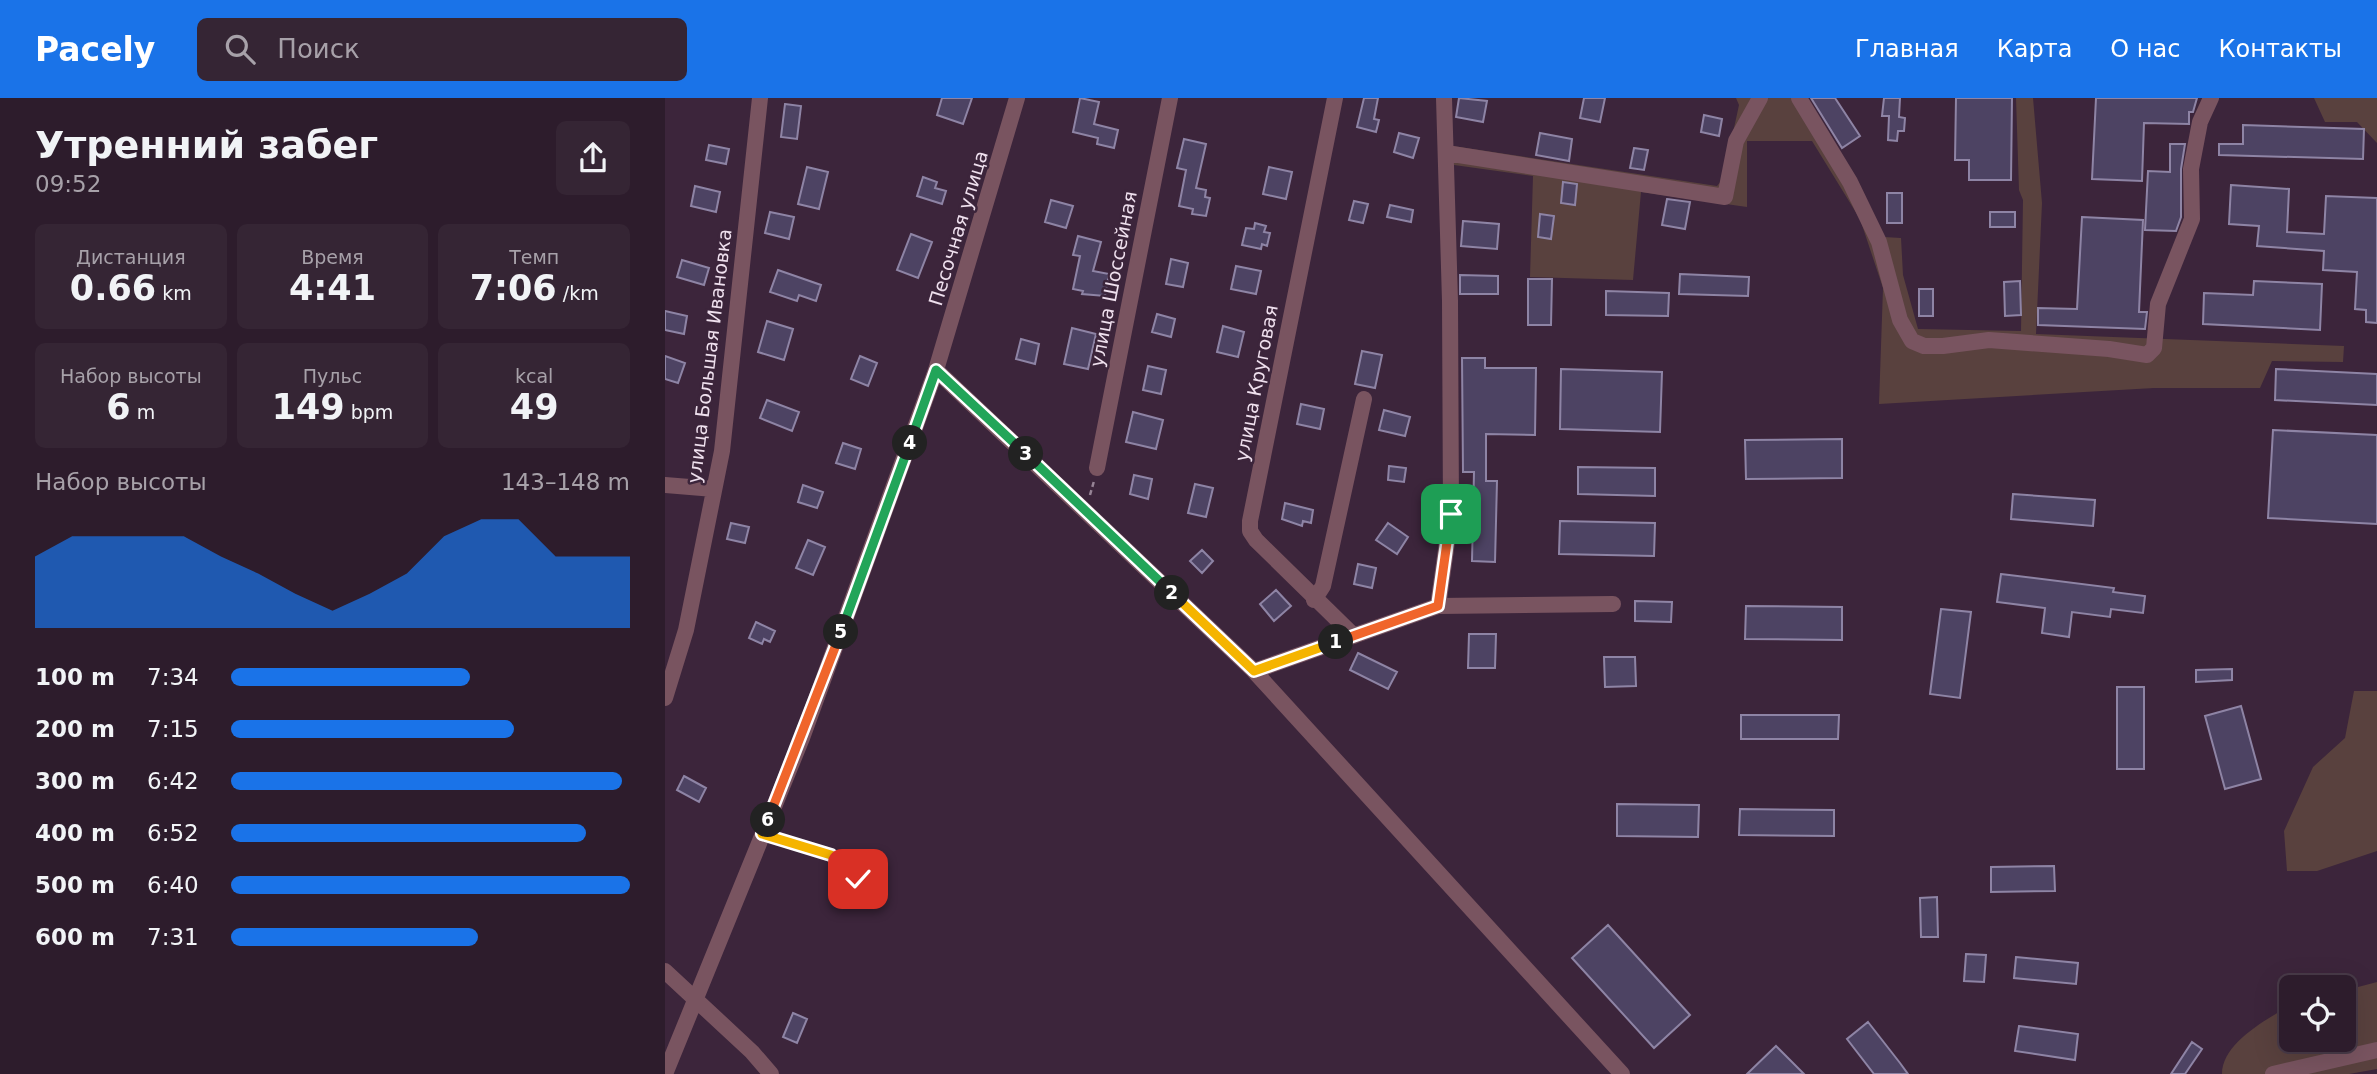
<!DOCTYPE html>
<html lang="ru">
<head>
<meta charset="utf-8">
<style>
	:root { --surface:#2d1c2c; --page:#352534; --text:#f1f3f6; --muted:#a7a1a9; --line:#483a48; --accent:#1a73e8 }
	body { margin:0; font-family:"DejaVu Sans",sans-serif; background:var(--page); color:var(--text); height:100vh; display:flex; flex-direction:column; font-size:26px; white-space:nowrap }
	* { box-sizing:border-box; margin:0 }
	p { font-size:23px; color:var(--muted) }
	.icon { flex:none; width:38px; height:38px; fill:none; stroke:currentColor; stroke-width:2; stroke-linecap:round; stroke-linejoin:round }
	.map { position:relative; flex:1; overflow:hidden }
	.panel { display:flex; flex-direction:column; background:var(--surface); width:665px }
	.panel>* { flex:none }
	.controls { position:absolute; left:1614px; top:877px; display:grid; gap:14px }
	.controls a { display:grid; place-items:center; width:77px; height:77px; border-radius:10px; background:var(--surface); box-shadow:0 7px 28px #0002,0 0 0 2px var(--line); font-size:35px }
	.pin { position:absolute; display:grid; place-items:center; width:60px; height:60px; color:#fff; margin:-30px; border-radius:14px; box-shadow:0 4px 10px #0006 }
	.km { position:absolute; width:35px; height:35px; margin:-18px; border-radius:50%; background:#222; color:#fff; font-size:19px; line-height:35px; text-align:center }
	.round { display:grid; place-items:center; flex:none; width:74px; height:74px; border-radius:10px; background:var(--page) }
	.head { display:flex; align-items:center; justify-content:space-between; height:119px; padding:0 35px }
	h1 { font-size:38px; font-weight:800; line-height:52px }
	.figures { display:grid; grid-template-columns:repeat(3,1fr); gap:10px; height:119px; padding:7px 35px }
	.figures div { display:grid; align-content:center; border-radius:10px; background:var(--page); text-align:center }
	.figures b { font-size:35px; font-weight:800 }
	.figures small { font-size:19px; font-weight:400 }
	.figures p { font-size:19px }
	.chart { height:196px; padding:14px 35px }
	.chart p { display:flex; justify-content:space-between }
	.chart svg { width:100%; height:126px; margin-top:7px; fill:var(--accent); opacity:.7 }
	ul { padding:0 35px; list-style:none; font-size:23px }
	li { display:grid; grid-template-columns:112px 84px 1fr; align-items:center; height:52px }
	li i { height:18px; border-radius:9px; background:var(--accent) }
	header { display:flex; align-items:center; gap:42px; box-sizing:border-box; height:98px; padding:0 35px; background:var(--accent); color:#fff }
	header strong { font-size:33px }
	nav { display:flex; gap:38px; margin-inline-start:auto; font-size:24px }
	.search { width:490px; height:63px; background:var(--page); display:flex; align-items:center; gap:18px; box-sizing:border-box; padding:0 24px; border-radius:10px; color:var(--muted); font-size:26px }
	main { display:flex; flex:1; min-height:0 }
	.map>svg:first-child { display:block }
</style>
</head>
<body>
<header>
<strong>Pacely</strong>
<div class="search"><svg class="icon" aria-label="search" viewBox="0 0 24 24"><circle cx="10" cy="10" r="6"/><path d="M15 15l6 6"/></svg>Поиск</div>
<nav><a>Главная</a><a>Карта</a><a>О нас</a><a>Контакты</a></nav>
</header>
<main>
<section class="panel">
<div class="head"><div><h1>Утренний забег</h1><p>09:52</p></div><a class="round"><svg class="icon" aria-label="share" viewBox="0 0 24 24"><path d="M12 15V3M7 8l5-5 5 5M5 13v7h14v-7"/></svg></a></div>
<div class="figures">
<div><p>Дистанция</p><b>0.66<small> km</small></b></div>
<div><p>Время</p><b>4:41</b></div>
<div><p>Темп</p><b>7:06<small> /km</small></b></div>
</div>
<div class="figures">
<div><p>Набор высоты</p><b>6<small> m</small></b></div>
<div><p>Пульс</p><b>149<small> bpm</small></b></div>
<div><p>kcal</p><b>49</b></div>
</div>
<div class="chart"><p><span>Набор высоты</span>143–148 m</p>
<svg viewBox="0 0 160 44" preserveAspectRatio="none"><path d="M0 44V19L10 12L20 12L30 12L40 12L50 19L60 25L70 32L80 38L90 32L100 25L110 12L120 6L130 6L140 19L150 19L160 19V44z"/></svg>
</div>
<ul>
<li><b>100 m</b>7:34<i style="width:60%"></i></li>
<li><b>200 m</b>7:15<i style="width:71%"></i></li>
<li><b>300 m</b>6:42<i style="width:98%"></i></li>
<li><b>400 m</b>6:52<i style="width:89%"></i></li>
<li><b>500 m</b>6:40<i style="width:100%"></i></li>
<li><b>600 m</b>7:31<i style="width:62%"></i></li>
</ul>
</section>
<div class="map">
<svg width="1712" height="976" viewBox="0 0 1712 976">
	<rect width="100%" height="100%" fill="#3c253b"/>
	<path fill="#59413e" d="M1071 0H1137L1219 139 1236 140 1238 177 1253 231 1356 233 1358 102 1354 92 1351 0H1368L1377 105 1371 236 1679 248 1678 264 1607 263 1595 290H1489L1214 306 1218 190 1195 121 1147 43H1082V109L976 94 968 182 865 179 868 78 789 67 788 48 1052 88 1058 81 1074 7Z
		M1649 0H1712V45L1692 24H1660Z
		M1689 593H1712V753L1652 773H1622L1619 733 1648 669 1680 640Z
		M1712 884V971L1684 976H1557C1557 945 1602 921 1626 907V942H1678V893Z"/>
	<path fill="#4d4363" stroke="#8e84a5" stroke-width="2" d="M277 0H307L298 26 272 17Z
		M415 0 434 4 429 26 453 32 449 50 432 46 433 40 408 34Z
		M699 0H713L709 21 714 22 711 34 692 29Z
		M794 0 822 3 818 24 791 19Z
		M919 0H940L935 24 915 20Z
		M1146 0H1170L1195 38 1177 50Z
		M1219 0H1235L1234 19 1240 20 1239 33H1233L1232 43 1223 42 1224 18H1217Z
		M1291 0H1347L1346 82H1304V62H1290Z
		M1431 0H1532L1528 14H1524V26L1479 25 1477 83 1427 81Z
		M120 6 136 8 132 41 116 39Z
		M1039 17 1057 21 1054 38 1036 34Z
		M1578 27 1699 31 1698 61 1554 57V46H1578Z
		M734 35 754 40 748 60 729 54Z
		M875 35 907 41 904 63 871 57Z
		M519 41 541 46 531 90 541 92 540 99 545 100 541 118 527 116 528 111 514 108 521 72 512 70Z
		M1505 46H1520L1516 71V119L1511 133 1480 132 1483 73 1505 74Z
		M44 47 64 51 61 66 41 62Z
		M969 50 983 52 979 72 965 70Z
		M142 69 163 74 154 111 133 106Z
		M604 69 627 74 621 101 598 96Z
		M258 79 272 84 270 90 281 93 277 106 252 98Z
		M898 84 912 86 910 107 896 105Z
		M1566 87 1624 91 1622 134 1659 136 1661 98 1712 100V225L1701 224V212L1690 211 1692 174 1658 172 1659 153 1592 148 1594 128 1564 126Z
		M30 88 55 94 51 114 26 108Z
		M1222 95H1237V125H1222Z
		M1002 101 1025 104 1020 131 997 127Z
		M386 102 408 108 401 130 380 124Z
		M689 103 703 106 698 125 684 122Z
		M725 107 748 112 746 124 722 119Z
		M105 114 129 119 124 141 100 135Z
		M1325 114H1350V129H1325Z
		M875 116 889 118 886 141 873 139Z
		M1417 119 1478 122 1474 214H1482L1480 231 1373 227V210L1412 211Z
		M798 123 834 126 832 151 796 148Z
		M590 125 601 128 599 134 605 135 602 148 597 146 596 151 577 147 581 130 589 131Z
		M246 136 267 144 253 180 232 172Z
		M413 138 436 144 428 173 444 176 440 198 417 196 418 193 408 191 415 158 408 157Z
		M506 161 523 165 518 189 501 186Z
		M17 162 44 170 39 187 12 179Z
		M571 168 596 173 591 196 566 191Z
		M113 172 156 187 151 203 134 197 132 203 105 194Z
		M1015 176 1084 179 1083 198 1014 196Z
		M795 177 833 178V196H795Z
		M863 181H887L886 227H863Z
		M1355 183 1356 217 1340 218 1339 184Z
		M1589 183 1657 186 1655 232 1538 226 1539 195 1588 197Z
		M1254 191H1268V218H1254Z
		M941 193 1004 195 1003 218 941 217Z
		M0 213 22 218 19 236 0 232Z
		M492 216 510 221 506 239 487 234Z
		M102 223 128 231 119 262 93 254Z
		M558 228 579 234 573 259 552 254Z
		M407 230 431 236 423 271 399 266Z
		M356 241 374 246 370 266 351 261Z
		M697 253 717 257 710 290 690 286Z
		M0 258 20 265 13 285 0 281Z
		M195 258 212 265 203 288 186 281Z
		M797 260H820V270H871L870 337 821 336V383H832L830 464 807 463 809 374H798Z
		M483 268 501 272 496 296 478 292Z
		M896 271 997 274 995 334 895 331Z
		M1611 271 1712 276V307L1610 302Z
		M102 302 134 314 127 333 95 320Z
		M636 306 659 311 655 331 632 326Z
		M719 312 745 319 740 338 714 332Z
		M468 314 498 322 491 351 461 344Z
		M1608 332 1712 337V426L1603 420Z
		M1177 341V380L1081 381 1080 342Z
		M178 345 196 351 190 371 171 365Z
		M724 368 741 370 739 384 723 382Z
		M913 369 990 370V398L913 396Z
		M469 377 487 381 483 401 465 396Z
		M530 386 548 390 541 419 523 415Z
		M138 387 158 394 152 410 133 404Z
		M1348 396 1430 402 1428 428 1346 421Z
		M620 405 648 412 646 425 638 423 637 428 617 421Z
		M895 423 990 425 989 458 894 456Z
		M66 425 84 429 80 445 62 441Z
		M723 425 743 439 732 456 711 442Z
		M143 442 160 449 148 477 131 470Z
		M537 452 548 463 537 475 525 463Z
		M693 466 711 470 707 490 689 486Z
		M1336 476 1449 490 1448 494 1480 498 1478 515 1446 511 1445 519 1407 514 1404 539 1377 535 1380 510 1332 504Z
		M611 492 626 508 609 523 595 506Z
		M970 503 1007 504 1006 524 970 523Z
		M1081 508 1177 509V542L1080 541Z
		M1276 511 1306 514 1295 600 1265 596Z
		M91 524 110 533 105 544 99 541 97 546 84 540Z
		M804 536H831L830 570H803Z
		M693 555 732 574 723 591 685 572Z
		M939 559H970L971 588 940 589Z
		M1567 571V582L1531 584V572Z
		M1452 589H1479V671H1452Z
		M1576 608 1596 681 1560 691 1540 618Z
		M1076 617H1174L1173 641H1076Z
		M19 678 41 690 34 704 12 692Z
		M952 706 1034 707 1033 739 952 738Z
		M1075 711 1169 712V738L1074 737Z
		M1389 768 1390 793 1326 794V769Z
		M1272 799 1273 839H1256L1255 800Z
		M943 827 1025 917 989 950 907 860Z
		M1301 856 1321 857 1319 884 1299 883Z
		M1351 859 1413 865 1411 886 1349 880Z
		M128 915 142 921 132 945 118 939Z
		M1203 924 1235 965 1243 976H1209L1182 941Z
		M1354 928 1413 936 1410 962 1350 953Z
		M1527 944 1537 951 1520 976H1506Z
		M1111 948 1139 976H1082Z"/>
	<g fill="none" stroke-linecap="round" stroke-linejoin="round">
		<path stroke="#968395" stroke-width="2.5" stroke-dasharray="5 3.5" stroke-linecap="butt" d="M425 397 429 383
			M111 740 166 757 193 781"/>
		<path stroke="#795460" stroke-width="16" d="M670 0 585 423V433L591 442 689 538
			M1134 0 1185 84 1214 144 1235 222 1247 243 1259 248H1278L1324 242 1444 251 1482 257 1489 250 1493 206 1527 121 1526 71 1535 24 1546 0
			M781 55 1060 99 1071 43 1095 0
			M271 272 589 573 957 976
			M432 370 505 0
			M0 387 49 391
			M649 502 658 488 699 301
			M773 508 948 506
			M589 573 773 508 786 416 785 203 779 0
			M0 600 21 532 57 353 95 0
			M0 873 87 954 106 976
			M0 976 137 640 271 272 352 0
			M1608 976 1712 952"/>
	</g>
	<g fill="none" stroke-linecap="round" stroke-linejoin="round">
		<g stroke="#fff" stroke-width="14">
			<path id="split-1" d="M671 544 773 508 786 416"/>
		</g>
		<g stroke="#fff" stroke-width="14">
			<path id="split-2" d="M507 495 589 573 671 544"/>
		</g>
		<g stroke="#fff" stroke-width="14">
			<path id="split-3" d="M361 356 507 495"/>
		</g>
		<g stroke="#fff" stroke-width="14">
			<path id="split-4" d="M245 345 271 272 361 356"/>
		</g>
		<g stroke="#fff" stroke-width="14">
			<path id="split-5" d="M176 534 245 345"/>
		</g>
		<g stroke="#fff" stroke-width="14">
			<path id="split-6" d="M103 722 176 534"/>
		</g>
		<g stroke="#fff" stroke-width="14">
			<path id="split-7" d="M103 722 97 736 166 757 193 781"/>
		</g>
		<use href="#split-1" stroke="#f0652b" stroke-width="9"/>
		<use href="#split-2" stroke="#f5b400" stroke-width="9"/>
		<use href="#split-3" stroke="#22a559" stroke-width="9"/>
		<use href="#split-4" stroke="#22a559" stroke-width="9"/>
		<use href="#split-5" stroke="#22a559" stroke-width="9"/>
		<use href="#split-6" stroke="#f0652b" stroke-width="9"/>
		<use href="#split-7" stroke="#f5b400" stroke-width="9"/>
	</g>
	<g text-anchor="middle" stroke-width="5" stroke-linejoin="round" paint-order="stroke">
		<g font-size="19" fill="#efe0ee" stroke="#3c253b">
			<text transform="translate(293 130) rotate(-73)" y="7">Песочная улица</text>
			<text transform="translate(448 181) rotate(-79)" y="7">улица Шоссейная</text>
			<text transform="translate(44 258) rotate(-83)" y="7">улица Большая Ивановка</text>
			<text transform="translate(591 285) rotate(-79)" y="7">улица Круговая</text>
		</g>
	</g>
</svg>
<div class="controls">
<a><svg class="icon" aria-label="locate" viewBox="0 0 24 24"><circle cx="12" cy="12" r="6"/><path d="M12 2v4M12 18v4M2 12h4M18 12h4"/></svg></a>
</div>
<div class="pin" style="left:786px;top:416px;background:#1e9e55"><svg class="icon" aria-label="arrive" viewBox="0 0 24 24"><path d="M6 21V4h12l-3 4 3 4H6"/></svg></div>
<div class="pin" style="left:193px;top:781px;background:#d93025"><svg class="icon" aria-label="check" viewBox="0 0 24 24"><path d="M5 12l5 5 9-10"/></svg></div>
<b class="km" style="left:671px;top:544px">1</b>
<b class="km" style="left:507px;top:495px">2</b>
<b class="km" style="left:361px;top:356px">3</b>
<b class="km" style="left:245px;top:345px">4</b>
<b class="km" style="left:176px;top:534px">5</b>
<b class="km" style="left:103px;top:722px">6</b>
</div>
</main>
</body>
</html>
